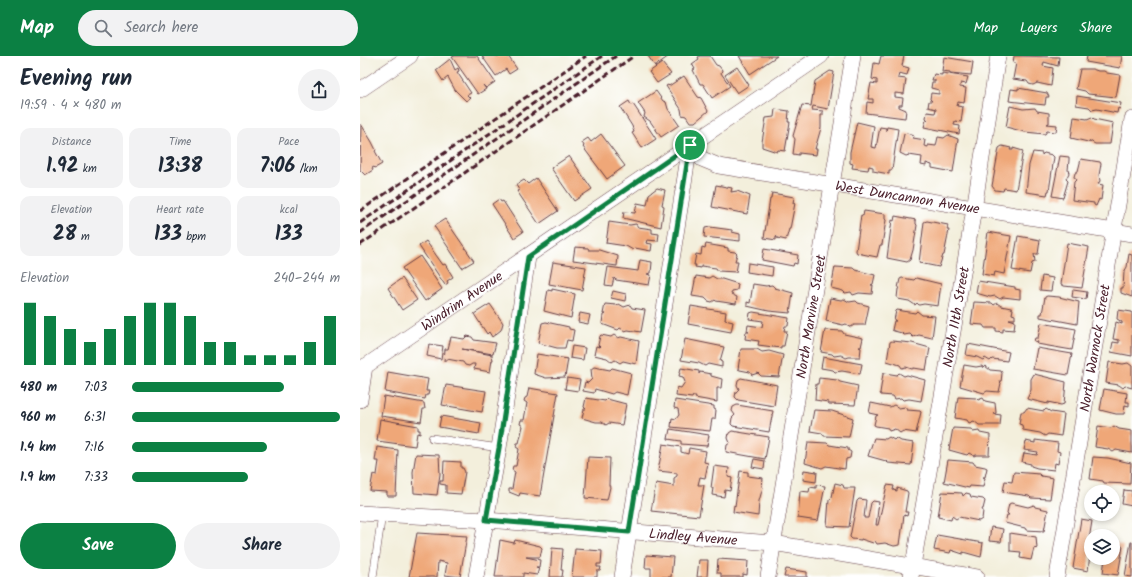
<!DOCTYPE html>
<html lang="en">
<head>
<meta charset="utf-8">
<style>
	:root { --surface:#fff; --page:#f2f2f3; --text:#1f2937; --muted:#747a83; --accent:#0b8043 }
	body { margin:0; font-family:Kalam,sans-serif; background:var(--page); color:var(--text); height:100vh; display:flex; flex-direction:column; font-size:15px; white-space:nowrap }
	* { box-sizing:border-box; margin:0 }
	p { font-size:13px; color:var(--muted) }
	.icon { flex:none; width:22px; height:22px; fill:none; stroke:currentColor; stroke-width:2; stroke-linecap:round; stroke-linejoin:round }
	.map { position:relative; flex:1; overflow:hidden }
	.panel { display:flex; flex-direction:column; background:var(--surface); width:360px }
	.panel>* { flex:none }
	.controls { position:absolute; left:724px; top:429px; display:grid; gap:8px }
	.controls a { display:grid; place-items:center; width:36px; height:36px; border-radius:50%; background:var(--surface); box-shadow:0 2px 6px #0003; font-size:20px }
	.pin { position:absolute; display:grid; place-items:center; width:34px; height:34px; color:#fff; margin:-17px; border:2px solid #fff; border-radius:50%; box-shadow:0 1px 4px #0007 }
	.round { display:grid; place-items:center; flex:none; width:42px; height:42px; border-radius:21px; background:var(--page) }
	.overview { display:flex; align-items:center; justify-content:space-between; height:68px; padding:0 20px }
	h1 { font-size:22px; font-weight:800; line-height:30px }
	.metrics { display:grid; grid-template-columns:repeat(3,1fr); gap:6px; height:68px; padding:4px 20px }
	.metrics div { display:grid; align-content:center; border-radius:10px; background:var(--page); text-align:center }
	.metrics b { font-size:20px; font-weight:800 }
	.metrics small { font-size:11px; font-weight:400 }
	.metrics p { font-size:11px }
	.chart { height:112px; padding:8px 20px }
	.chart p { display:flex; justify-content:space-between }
	.chart svg { width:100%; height:72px; margin-top:4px; stroke:var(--accent); stroke-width:6 }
	.primary-button { display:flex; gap:8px; margin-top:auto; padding:8px 20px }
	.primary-button a { flex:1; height:46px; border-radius:24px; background:var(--accent); color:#fff; font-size:16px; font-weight:800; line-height:46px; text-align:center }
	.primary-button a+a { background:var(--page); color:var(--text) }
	ul { padding:0 20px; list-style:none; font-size:13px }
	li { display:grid; grid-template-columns:64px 48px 1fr; align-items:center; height:30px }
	li i { height:10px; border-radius:5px; background:var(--accent) }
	header { display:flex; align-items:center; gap:24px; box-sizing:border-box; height:56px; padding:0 20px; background:var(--accent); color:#fff }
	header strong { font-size:19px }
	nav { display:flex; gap:22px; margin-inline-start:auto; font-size:14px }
	.search { width:280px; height:36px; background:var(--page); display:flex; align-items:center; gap:10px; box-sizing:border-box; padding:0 14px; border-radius:22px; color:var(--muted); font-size:15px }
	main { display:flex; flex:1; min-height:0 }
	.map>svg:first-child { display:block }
</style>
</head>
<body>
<header>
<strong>Map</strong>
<div class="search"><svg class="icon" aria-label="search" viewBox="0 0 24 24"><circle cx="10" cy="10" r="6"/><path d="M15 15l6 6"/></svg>Search here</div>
<nav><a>Map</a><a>Layers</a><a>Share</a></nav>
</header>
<main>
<section class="panel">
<div class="overview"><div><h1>Evening run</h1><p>19:59 · 4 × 480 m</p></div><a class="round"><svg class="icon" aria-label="share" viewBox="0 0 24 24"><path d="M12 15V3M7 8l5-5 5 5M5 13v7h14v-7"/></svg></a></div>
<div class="metrics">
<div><p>Distance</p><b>1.92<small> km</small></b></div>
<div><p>Time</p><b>13:38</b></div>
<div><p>Pace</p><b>7:06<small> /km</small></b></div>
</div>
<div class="metrics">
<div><p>Elevation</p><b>28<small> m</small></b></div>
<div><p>Heart rate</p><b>133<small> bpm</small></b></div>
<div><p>kcal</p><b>133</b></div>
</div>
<div class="chart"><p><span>Elevation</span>240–244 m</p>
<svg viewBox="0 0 160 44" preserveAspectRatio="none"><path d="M5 44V6M15 44V14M25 44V22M35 44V30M45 44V22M55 44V14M65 44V6M75 44V6M85 44V14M95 44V30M105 44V30M115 44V38M125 44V38M135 44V38M145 44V30M155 44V14"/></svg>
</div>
<ul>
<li><b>480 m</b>7:03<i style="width:73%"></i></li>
<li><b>960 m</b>6:31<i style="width:100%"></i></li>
<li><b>1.4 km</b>7:16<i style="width:65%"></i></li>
<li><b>1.9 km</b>7:33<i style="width:56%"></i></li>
</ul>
<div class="primary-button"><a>Save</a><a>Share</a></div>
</section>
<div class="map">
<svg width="772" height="521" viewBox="0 0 772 521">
	<rect width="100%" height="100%" fill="#fff"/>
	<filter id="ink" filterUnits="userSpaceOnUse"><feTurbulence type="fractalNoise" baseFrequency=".025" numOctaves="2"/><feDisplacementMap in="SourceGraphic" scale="8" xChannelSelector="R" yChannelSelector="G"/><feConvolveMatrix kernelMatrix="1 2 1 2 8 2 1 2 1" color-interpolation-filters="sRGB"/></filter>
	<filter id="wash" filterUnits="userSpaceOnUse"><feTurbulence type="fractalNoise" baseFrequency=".012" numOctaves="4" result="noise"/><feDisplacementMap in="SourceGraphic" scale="16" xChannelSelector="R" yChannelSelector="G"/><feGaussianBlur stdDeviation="0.9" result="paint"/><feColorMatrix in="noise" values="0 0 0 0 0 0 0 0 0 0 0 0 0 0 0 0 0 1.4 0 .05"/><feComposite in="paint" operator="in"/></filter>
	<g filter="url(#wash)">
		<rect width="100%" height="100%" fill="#f3efdc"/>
		<g id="blocks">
			<path fill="#efa778" d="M95 0H117L135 26 126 32 123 29 126 33 118 38 92 1Z
				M122 0H148L157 13 149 18 146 13 136 20Z
				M288 0H309L295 10Z
				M340 0H350L356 9 359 10 362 14 361 17 370 30 352 42 343 28H340L333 14 335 13 332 8 339 3 338 1Z
				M379 0H417L390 18Z
				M521 0H544L542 10 549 12 547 19 539 17 538 22 546 23 544 38 535 37V41L543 42 542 49H539V51L546 54 545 62 506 57 507 46 513 47V43H508L511 27 517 28V24L512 23 514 7 519 8Z
				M654 0 699 1 698 10 684 6 683 10 693 12 691 30 677 27 673 29 669 28 667 25 653 23 656 7H653Z
				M727 0H762L760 12 726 6Z
				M584 1 613 6 611 19 590 17V16L582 15Z
				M90 3 95 14 98 12 99 15 97 16 111 37 107 39 110 42 106 45 95 34 88 21 83 25 76 14Z
				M302 7 311 18 297 27 289 16Z
				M377 11 389 29 377 37 365 19Z
				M720 13H732L738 15H744L747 17 760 19 756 41 728 38 725 35 716 33Z
				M470 15 474 16 468 53 453 50 452 54 463 55V59H461V72L455 93H457L456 99 439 97V99L433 98 435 83 433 80 442 49 451 50 455 25Z
				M582 17 608 21 606 28 601 27 600 29V31L606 32 604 47 598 46 597 50 603 51 601 66 595 65 594 69 600 70 599 78 564 71 566 64H568L566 62 567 56 575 57 576 53 568 51 569 45H572L570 43 571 37 579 38V34L571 32 572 26H575V24H572L574 18 582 19Z
				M324 20 338 41 341 42 348 55 335 66H330L326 60 322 59 321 53 306 30 308 29 309 30Z
				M658 32 687 37 689 41H686L685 49 649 45 651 33 658 34Z
				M296 35 303 45 306 46 308 53 319 69 301 81 290 65 284 61 285 57 278 47Z
				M717 40 761 47 760 53 758 52 757 57 737 53 732 54 729 51 716 49Z
				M269 45 271 49 273 48 296 83 282 92 272 77 274 76 272 70 260 51Z
				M650 50 663 53 675 52 677 55 689 57V67L687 68 697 69 696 76 687 75 685 78 665 76 646 71Z
				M415 53 429 55 428 66H430L425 95 418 94 417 96 402 91V86L406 62 414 61Z
				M714 61 727 63 732 61 734 63 753 67 750 88H735L730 85 728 86 711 82Z
				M497 66 514 70 511 91 516 92 520 71 526 72V75L527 71 538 73 532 114H529V118L513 115V111L509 110 508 114 492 112 493 108 490 107V96Z
				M1 68 12 86 16 94 15 95 22 108 15 112 14 111 12 112 13 114 5 119 0 114Z
				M547 77 554 80 553 82 565 84 564 90 568 91V89L576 90 578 81 584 82 588 79 598 83 593 116 572 112V109L566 107V110L561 109 562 101 549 99 546 100 540 97 544 78Z
				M241 78 265 110 247 123 223 91 224 90 222 86 228 82 231 86Z
				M642 90 651 92 650 94H653V92L663 95 656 134 644 132 643 135 635 134 632 130 639 92Z
				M673 96 682 97V99L684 97 692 99 694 101 689 135H688L687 139 666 136 669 109Z
				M209 100 232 133 214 145 191 112Z
				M700 100 709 101V104L708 114 709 117 706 123 708 125 703 142 692 140Z
				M721 103 740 106 741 108 739 119 740 125 738 128 743 129 741 144 739 143 736 150 734 149V147L712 144 714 126 716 124 714 121 715 117 718 115Z
				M176 122 198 155 179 168 157 135 159 134 156 129 164 124 168 128Z
				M356 129 372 132 371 136 377 135 390 140 387 158 352 151Z
				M297 132 305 134 302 149 304 150 301 171 263 162 264 156 275 157 277 147 287 149 289 138Z
				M412 137 434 141 433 147H435L430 173H429L426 184 417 182 416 180V184L404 182 410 143H411Z
				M139 143 141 146 143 145 163 176 154 182 132 148Z
				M504 155 525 158V163L526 164 522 189H520L517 201 497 197 496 195 501 159 503 160Z
				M535 160 556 164V168L557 169 553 194 550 204 547 206 527 202 532 164 534 165Z
				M85 163 114 205 102 212 74 170Z
				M567 165 588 169 587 174H589L584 199H583L579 211 559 207 564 166Z
				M249 166 270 169 276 168 278 171 292 173V177L299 178 298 185 287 184 286 187 292 188 291 195 275 192 273 194 266 190 246 187Z
				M350 171 372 174V176L380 178V185L344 181 345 172Z
				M628 176 651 180 644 218 635 216 634 220 622 218Z
				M658 180 680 184 678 198H674L675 206 672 207 670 217 652 214Z
				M66 185 83 209 85 208 93 221 87 225 88 227 85 229 59 190Z
				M707 187 729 191 722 232 704 230 701 228Z
				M346 188 368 192V195L375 196 377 198 375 205H378L376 216 358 215 356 212 341 210V212L335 211 336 209H334L336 198 341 199 342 191 345 192Z
				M215 191 228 192 229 194H239L258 200 257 210 213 204Z
				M404 193 438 199 437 208 434 207 433 210 402 204Z
				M769 198 772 199V241L761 237V232H763L764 216 767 211Z
				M60 200 82 233 65 245 42 212Z
				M280 204 292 206 291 217 287 218 291 219 289 229 256 224 254 222 252 230 245 229 248 211 278 215Z
				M193 206 226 211 222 234 189 228Z
				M388 207 413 211 412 220 387 216Z
				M475 211 493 212 495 214 515 219 513 228 511 229H513L512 238 499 237 493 239 491 236 485 237 483 235 471 232Z
				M336 220 349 222 352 220 357 223H362L378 228 377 234 372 235 371 238 377 241 376 248 356 245 355 244 352 246 348 245 345 242 332 240Z
				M682 220 693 222 691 235 680 234Z
				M42 222 57 244 42 254 28 232Z
				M542 222 554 224 556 222 581 228 578 250 564 248 559 249 557 247 555 249 549 245 538 243 537 242 538 233 540 232H538L540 223Z
				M618 225 655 231V233L660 234V243L643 241 640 243 635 240 630 241 616 237Z
				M393 228 406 230 412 229 415 232 433 237 430 257 409 255 387 250V246L390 247Z
				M192 233 215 238 211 262 184 255 188 234 192 235Z
				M713 234 727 236 726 243 712 241Z
				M253 235 266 238 265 245 251 242Z
				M687 240 699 241 719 246 717 268 680 261V258H682L685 241Z
				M470 242 481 244 484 243 489 246 496 245 498 247 509 250 505 269H494L491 271 486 268 483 269 466 265Z
				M614 246 632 247 634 249 637 247 641 250 651 252 653 253 652 258 655 259V263H649L655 265 654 274 643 273V276L636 275V272H625L623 269 611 268Z
				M130 248 143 267 141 274 132 281 129 276 127 278 114 258Z
				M245 248 256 249 259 248 264 251 270 249 272 252 285 254 281 276 268 274 265 275 260 272 258 274 242 268 243 259 245 258H243Z
				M331 250 366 256 365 264 373 266 371 276 328 268Z
				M537 254 555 257 557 255 562 259 575 260 572 282 559 279 553 281 550 278 544 279 542 277 534 275 532 274 534 265H536L534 264 536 255Z
				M758 254 772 256V300L751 296 753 286 759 287V284L753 283 756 266 762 268V266L757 263Z
				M393 256 429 262 428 270H425L424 275H427L424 290H421V292L398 289 399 285 385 283 386 276H389L387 275 388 269 402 271 403 265 389 263 390 257Z
				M220 257 230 259 228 268 218 266Z
				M186 266 209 271V273L214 274 212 285 207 284 205 292H197L178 287 182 267Z
				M681 267 716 273 712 294 677 288 678 286 674 285 675 282H678Z
				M465 274 482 275 484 278 503 282 501 291H499L501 292 500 301H489L486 302 481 299 474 300 472 298 461 296Z
				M241 279 251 281 254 279 258 282 261 281 279 285 276 308 263 305 260 307 255 304 252 306 247 302 234 299 236 290 240 291 238 289 240 280Z
				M107 280 112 281 114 284 136 287 133 298 102 293 132 299 133 304H132L130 316 114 313 115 308H112L109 310 105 309 103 306 87 303V305H84L85 293H88L91 281 104 283Z
				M325 283 364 291 360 305 362 306V311L348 308 345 310 339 307 321 304Z
				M532 285 552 287 570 292 566 314 554 312 552 313 546 311 542 312 540 309 527 305 530 286Z
				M69 288 83 290 81 303 67 300Z
				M608 288 649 296 647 305 632 303 630 305 625 302 623 304 617 301 606 299Z
				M212 290 225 292 223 304 210 302Z
				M677 292 712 298 708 319 673 313Z
				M381 293H397L402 296 409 295 423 299 419 321 401 320 398 317 392 319 390 316 380 314 378 313Z
				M177 298 208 303 205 321 186 322 174 318Z
				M463 301 502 308 500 318 482 315 475 316 473 314 461 312Z
				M749 306 763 308 768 307 772 310V332L765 330 763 332 759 329 746 327Z
				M604 309 616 311 622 310 623 312 625 310 630 314 641 315 642 317 641 326 639 325 641 327 639 336 627 335 624 337 600 330Z
				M234 311 250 314 252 312 271 317 267 339 255 336 252 338 235 333 234 337 223 335 225 326 228 327 232 323 231 313Z
				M321 312 339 315V318L340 316 351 318V320L362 323 361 332H357V346L335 342 336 340H333L332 342 316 340 317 331 321 332 325 326 323 321 319 320Z
				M28 316 68 323 66 335H69L68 339H66L65 343 25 336Z
				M525 317 537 319 539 317 544 320 547 319 565 324 561 345 549 343 543 344 541 342 535 343 533 340 521 339 520 337 523 318Z
				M674 318 706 326 704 348 701 349 688 346V348L667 343 671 334V323Z
				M207 322 220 324 218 335 205 333Z
				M381 322 417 329 414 350 378 344 375 341 376 336 379 333 377 329 378 324Z
				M459 322 477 324 480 326 498 330 495 349 469 348 468 346 455 344 456 328H458Z
				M86 329 126 335 122 356 82 349Z
				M169 332 198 337 180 440 160 437 159 440 149 436V433H152L155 416 152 414 153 410H156L159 393 156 391 157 387H159L163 370 160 368 161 364H164L167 347 164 345 165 342 167 341Z
				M744 333 767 337 766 346H769V350L765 349 764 358H756L740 354Z
				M24 340 64 347 65 353H63L61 366 21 360Z
				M598 341 616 342 618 344 623 342 625 345 635 347 636 357 634 358 641 359 640 369H619L614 365 609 367 607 364 595 362Z
				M226 342 245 345 247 343 266 348 262 369 249 367 246 369 242 366H236L222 362 224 353H226L224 351Z
				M315 344 354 350V353L356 354 355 363H352L350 375 311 371 312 362 316 363 319 359 318 353 314 352Z
				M511 347 530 351 534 349 539 352 545 351 547 354 560 355 561 356 556 377 543 375 540 377 535 373 529 375 528 372 516 370 514 369 516 360 518 359 509 357Z
				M377 349 413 355 409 376 373 370 371 368 372 362 375 359 372 355 373 351Z
				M667 352 684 355 686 353 691 356 704 358 701 380 688 378 685 380 680 377 663 374 662 369 659 368 661 356H664Z
				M454 354 472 355 493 362 489 381 464 380 462 377 450 375Z
				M81 360 121 367 119 378 79 371Z
				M20 363 58 370V374H60V378L57 377 55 390 17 385Z
				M738 370 751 372 754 370 759 373 772 375V397L756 394 753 396 748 393 735 391Z
				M593 372 611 373 613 376 619 375 620 377 630 379 629 399H616L614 400 609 397 607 399 589 394Z
				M310 373 349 379 347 390 321 388V385L308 383Z
				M372 375 409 381 405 403 366 396 367 389 370 387 368 382 369 377Z
				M529 381 534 384 536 382 541 385 554 387 551 409 528 407 526 405 508 400 514 382 526 383Z
				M675 384 698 387 697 395 700 396 698 408 695 407 694 414 677 412 671 410V408L662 406 664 397 677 399 678 396 664 394 666 385 675 387Z
				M448 386 467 387 469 389 488 392V394L491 396 490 402 486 403 485 413 466 410 462 412 445 407Z
				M303 388 321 391V396L328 398 329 392 346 395 344 406 348 407 345 422 340 421 338 429H344L339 460 291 455 296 427 314 430V422L317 420V417L298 415Z
				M17 391 38 394 36 440H27V436L10 435 13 418 17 419 19 405H15Z
				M56 398 79 399 80 418 77 439 54 437 53 416Z
				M228 401 250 402 249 429 250 431 247 444 225 442Z
				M733 401 748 402 771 407 770 428 744 427 743 425 730 423Z
				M394 403 405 405 404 413 392 411Z
				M588 404 613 406 615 409 625 411 627 412 625 421H623L625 422 623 431 610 430 609 432 584 426Z
				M84 405 101 406V412H103L105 416 101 438 86 437V429L80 428V425H83Z
				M354 410 369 412 368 421 372 422 370 435 365 434 364 441 352 439 353 432H351Z
				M444 414 457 416 456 426 443 424Z
				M380 415 388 416V420L403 422 402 431H403L399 445 398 460 373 456 374 449 375 450Z
				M654 416 679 418 681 420 693 422 690 443 671 442 669 440 643 436 645 425 652 426Z
				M475 427 483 429 484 432H495L489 471 467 470 469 444 472 441Z
				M456 429 465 430 458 465 438 462 440 435 449 436 450 431 456 432Z
				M527 429 534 430 533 434 537 435V432L547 435 548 437 545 456H548L547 460 544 459 540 489 534 490 525 487 517 488 515 485 513 487 501 483V484L492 483 490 481 497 445 499 443 506 444 504 462H508L511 447 513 445 519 446 516 469H518Z
				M764 434 772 435V450L762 448Z
				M582 436 602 437 603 440 606 437 610 438 611 441 623 443 625 445 623 453H622L623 455 622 463 619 465 599 461 596 463 592 460 591 464 578 461Z
				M651 447 668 451 674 449 675 451 688 454 684 475 666 474 665 472 645 467 647 459H649L647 457 649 448Z
				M721 463 732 465 728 490H731L728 515 713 512Z
				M631 471 643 473 641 486 629 485Z
				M57 477 107 480 100 521 85 519 87 507 78 505 77 521H49Z
				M650 477 676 481 677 493 674 492 671 504 660 502 661 496 650 495Z
				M577 479 623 487 621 501 603 496V498L591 494 590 497 574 494Z
				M140 484 154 487 155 484 180 490 182 492 180 501H166L180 504 179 511H176L179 512 177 519 163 517V521H135Z
				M753 486 763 490 758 519 743 517 745 502H753Z
				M771 486H772V521L765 520Z
				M192 492 203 493 201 514H203L202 521H190Z
				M215 493 242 495 241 508H237V511H241L240 515H237V521H212Z
				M286 499 313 501 311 521H291V512H285Z
				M358 503 388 505 387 519 383 518V521H361V517H357Z
				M339 504H348L347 521H337Z
				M426 513 447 516V521H424Z"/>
		</g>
	</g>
	<g filter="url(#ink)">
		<use href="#blocks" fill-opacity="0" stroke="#633e46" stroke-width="1"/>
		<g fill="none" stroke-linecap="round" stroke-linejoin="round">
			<g stroke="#633e46" stroke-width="8">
				<path id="service" d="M72 382 139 392
					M13 521 22 458"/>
			</g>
			<g stroke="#633e46" stroke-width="16">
				<g id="minor">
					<path d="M0 34 50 0"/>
					<path id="s1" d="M330 89 342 103 359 110 772 178"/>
					<path id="s2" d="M0 314 461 0"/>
					<path d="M0 344 5 310"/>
					<path id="s3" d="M0 457 126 464 413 487 617 521"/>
					<path d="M116 521 139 392 168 201"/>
					<path d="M262 521 330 89"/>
					<path id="s4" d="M408 521 493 0"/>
					<path id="s5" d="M551 521 614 153 638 0"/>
					<path id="s6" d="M697 521 772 63"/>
				</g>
			</g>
			<use href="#service" stroke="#fff" stroke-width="7"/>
			<use href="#minor" stroke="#fff" stroke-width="15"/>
			<path stroke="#4a1f2b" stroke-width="3" stroke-dasharray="6 3" stroke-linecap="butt" d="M0 155 226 0
				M0 167 242 0
				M0 177 256 0
				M0 189 274 0"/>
		</g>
	</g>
	<g fill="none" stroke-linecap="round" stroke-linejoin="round" filter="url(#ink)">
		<g stroke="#fff" stroke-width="8">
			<path id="route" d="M330 89 269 476 126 464 139 392 168 201Z"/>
		</g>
		<use href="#route" stroke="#0b8043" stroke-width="5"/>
	</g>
	<g text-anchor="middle" stroke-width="3" stroke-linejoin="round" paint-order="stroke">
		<g font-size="14" fill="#4a1f2b" stroke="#fff">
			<text dy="5" stroke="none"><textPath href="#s1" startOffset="228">West Duncannon Avenue</textPath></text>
			<text dy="5" stroke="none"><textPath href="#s2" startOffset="123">Windrim Avenue</textPath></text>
			<text dy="5" stroke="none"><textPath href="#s4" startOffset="264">North Marvine Street</textPath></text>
			<text dy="5" stroke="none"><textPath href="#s5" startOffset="264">North 11th Street</textPath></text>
			<text dy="5" stroke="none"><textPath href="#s6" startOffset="232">North Warnock Street</textPath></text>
			<text dy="5" stroke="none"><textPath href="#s3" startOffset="334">Lindley Avenue</textPath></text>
		</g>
	</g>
</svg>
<div class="controls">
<a><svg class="icon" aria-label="locate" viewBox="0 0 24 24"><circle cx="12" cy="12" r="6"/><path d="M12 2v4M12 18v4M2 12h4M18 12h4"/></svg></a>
<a><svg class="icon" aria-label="layers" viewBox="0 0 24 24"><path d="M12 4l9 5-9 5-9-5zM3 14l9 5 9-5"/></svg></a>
</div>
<div class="pin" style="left:330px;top:89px;background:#1e9e55"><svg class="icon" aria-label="arrive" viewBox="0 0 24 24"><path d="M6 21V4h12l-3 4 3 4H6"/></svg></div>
</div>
</main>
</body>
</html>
